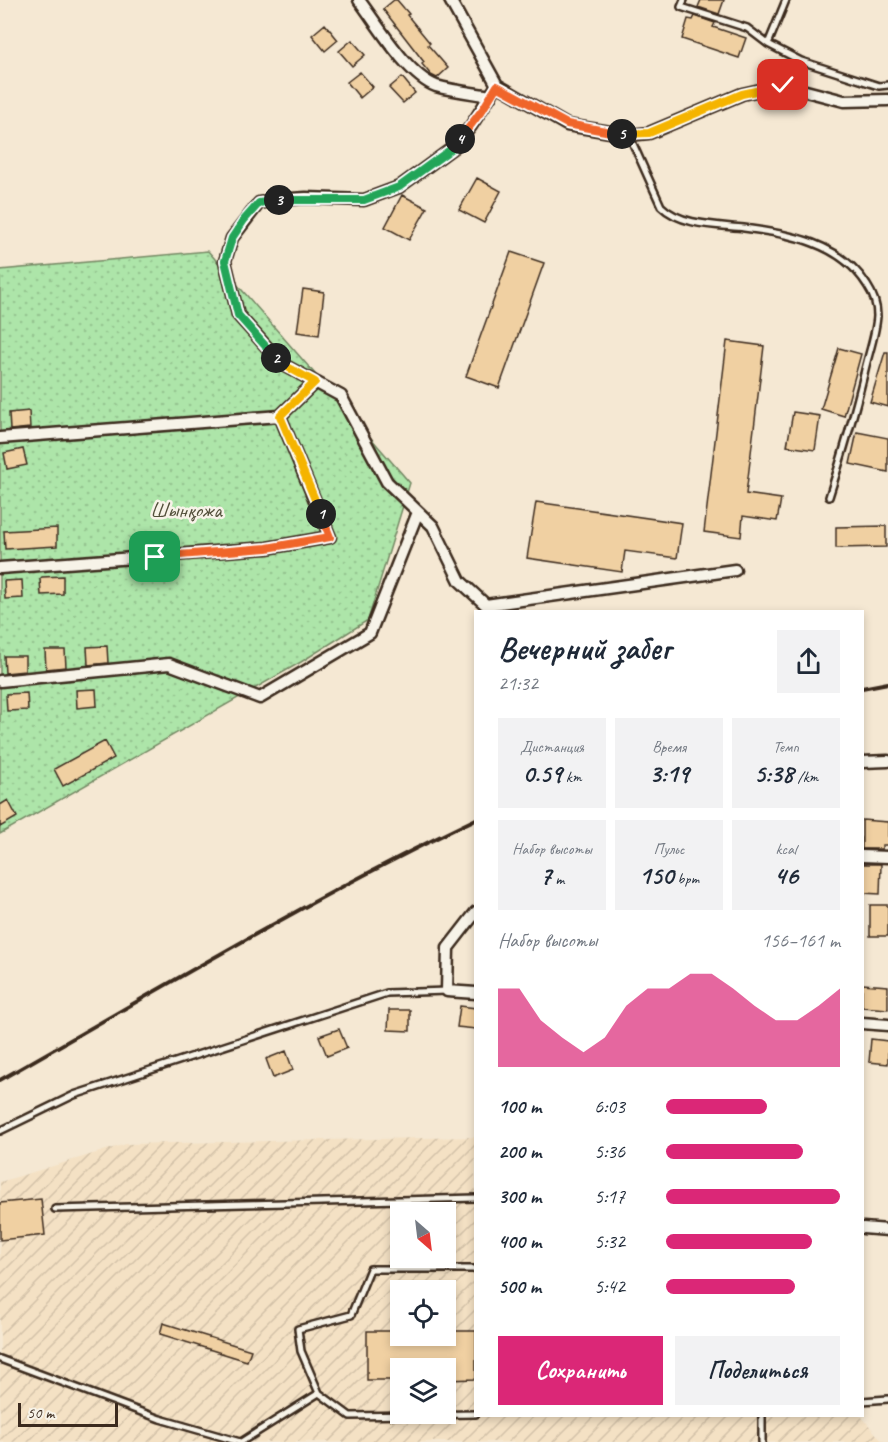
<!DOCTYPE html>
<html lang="ru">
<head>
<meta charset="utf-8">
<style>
	:root { --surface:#fff; --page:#f2f2f3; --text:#1f2937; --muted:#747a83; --accent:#db2777 }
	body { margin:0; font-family:Caveat,sans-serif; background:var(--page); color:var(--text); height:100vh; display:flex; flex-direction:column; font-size:22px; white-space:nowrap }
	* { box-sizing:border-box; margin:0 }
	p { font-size:20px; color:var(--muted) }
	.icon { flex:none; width:33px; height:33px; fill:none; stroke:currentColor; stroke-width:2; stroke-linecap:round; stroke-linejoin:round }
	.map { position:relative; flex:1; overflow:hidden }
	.details { position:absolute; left:474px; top:610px; width:390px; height:807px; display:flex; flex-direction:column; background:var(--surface); border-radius:0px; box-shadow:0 3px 9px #0003 }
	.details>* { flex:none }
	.needle { width:39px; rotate:152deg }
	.tools { position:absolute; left:390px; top:1202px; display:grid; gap:12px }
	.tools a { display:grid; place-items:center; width:66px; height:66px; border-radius:0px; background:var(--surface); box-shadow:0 3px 9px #0003; font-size:30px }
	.scale { position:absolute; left:18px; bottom:15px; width:100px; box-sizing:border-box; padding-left:6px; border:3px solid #3b2a1e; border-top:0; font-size:16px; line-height:21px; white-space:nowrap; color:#3b2a1e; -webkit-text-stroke:4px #f7f3e8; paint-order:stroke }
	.pin { position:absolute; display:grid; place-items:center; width:51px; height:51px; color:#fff; margin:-26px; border-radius:12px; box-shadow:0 3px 9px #0006 }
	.km { position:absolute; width:30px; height:30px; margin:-15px; border-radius:50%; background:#222; color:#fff; font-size:16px; line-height:30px; text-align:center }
	.round { display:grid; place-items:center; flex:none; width:63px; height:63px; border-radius:0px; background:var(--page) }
	.overview { display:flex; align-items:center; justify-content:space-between; height:102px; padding:0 24px }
	h1 { font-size:33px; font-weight:800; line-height:45px }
	.metrics { display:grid; grid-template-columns:repeat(3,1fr); gap:9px; height:102px; padding:6px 24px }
	.metrics div { display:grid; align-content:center; border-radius:0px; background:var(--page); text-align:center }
	.metrics b { font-size:26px; font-weight:800 }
	.metrics small { font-size:16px; font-weight:400 }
	.metrics p { font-size:16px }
	.chart { height:168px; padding:12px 24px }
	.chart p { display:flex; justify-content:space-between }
	.chart svg { width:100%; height:108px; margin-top:6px; fill:var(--accent); opacity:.7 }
	.action { display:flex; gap:12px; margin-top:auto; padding:12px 24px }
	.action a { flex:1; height:69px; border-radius:0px; background:var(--accent); color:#fff; font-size:24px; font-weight:800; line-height:69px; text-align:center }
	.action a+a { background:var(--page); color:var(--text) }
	ul { padding:0 24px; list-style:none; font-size:20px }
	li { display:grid; grid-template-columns:96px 72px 1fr; align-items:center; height:45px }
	li i { height:15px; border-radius:8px; background:var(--accent) }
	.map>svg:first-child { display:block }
</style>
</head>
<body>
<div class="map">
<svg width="888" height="1442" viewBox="0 0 888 1442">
	<defs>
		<pattern id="industrial-furrows" width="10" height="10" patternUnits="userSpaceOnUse" patternTransform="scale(1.5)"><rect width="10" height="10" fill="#f4e1c4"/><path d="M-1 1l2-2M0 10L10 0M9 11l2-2" fill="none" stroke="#d2c1a8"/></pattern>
		<pattern id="grass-dots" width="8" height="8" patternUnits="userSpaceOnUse" patternTransform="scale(1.5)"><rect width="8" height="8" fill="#ade5a9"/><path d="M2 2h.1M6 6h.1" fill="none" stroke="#96c591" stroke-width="1.8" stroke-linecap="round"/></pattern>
	</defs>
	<rect width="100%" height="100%" fill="#f5e8d3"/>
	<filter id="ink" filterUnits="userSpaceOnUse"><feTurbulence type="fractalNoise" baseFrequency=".0167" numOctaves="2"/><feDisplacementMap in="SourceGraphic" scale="12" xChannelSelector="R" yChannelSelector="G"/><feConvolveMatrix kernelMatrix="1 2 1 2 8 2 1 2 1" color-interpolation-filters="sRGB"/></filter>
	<g filter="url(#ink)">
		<path fill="url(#industrial-furrows)" fill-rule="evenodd" d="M475 1137 476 1416H861L883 1442H0V1182L126 1144ZM400 1212H446V1257H400ZM400 1290H446V1335H400ZM400 1368H446V1413H400Z"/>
		<path fill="url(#grass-dots)" stroke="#748864" stroke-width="1.5" d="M208 251 410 483 368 620 301 662 0 834V270Z"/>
		<path fill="#f0d0a2" stroke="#3b2a1e" stroke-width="1.5" d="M394 0H397L409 14 407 15 430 43 428 45 448 68 437 78 431 75 422 64 424 62 383 9Z
			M701 0H724L719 14 698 7Z
			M695 16 715 23 713 27 746 38 739 58 682 39 688 19 693 20Z
			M325 24 338 40 325 51 312 35Z
			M352 40 365 55 352 66 339 51Z
			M360 72 373 87 360 98 347 82Z
			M402 77 415 93 403 103 389 88Z
			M477 178 501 191 484 223 459 210Z
			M402 195 427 208 409 240 385 227Z
			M511 252 544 263 499 388 466 376Z
			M303 289 324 292 319 335 297 332Z
			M727 341 764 346 746 494 781 499 777 521 743 516 741 537 704 532Z
			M839 348 861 354 844 416 821 409Z
			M885 352H888V407L870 402Z
			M29 411 30 428 10 430 9 413Z
			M793 412 820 416 815 450 787 446Z
			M857 432 888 438V472L850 464Z
			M23 449 27 465 7 469 4 453Z
			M536 502 682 523 677 558 625 551 622 572 527 558Z
			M886 526V547L836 548V527Z
			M57 528V546L5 549 4 531Z
			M63 576V594L41 595 40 579 42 577Z
			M22 580 23 598 5 599 4 581Z
			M107 646 108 663 88 665 87 647Z
			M45 650H65L66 667 46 669Z
			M4 656H25V671L5 673Z
			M96 689 97 706 77 708 76 690Z
			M27 693 28 710 7 711 6 694Z
			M105 741 114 758 63 786 54 769Z
			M8 800 17 817 0 827V805Z
			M862 820 888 822V845H882V849H862Z
			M862 864H881L880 894 862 893Z
			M870 905H888V936H870Z
			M862 984 888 986V1009L862 1007Z
			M460 1006 476 1008V1029L457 1027Z
			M389 1010H410V1031L388 1030Z
			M339 1029 347 1048 327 1056 319 1036Z
			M871 1039 888 1041V1064L869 1062Z
			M286 1051 293 1070 273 1078 266 1059Z
			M41 1199 45 1235 0 1240V1203Z
			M163 1323 251 1350 247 1361 160 1334Z
			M367 1331H400V1335H446V1331H476V1379L446 1380V1368H400V1380H367Z"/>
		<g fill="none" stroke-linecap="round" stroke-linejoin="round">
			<g stroke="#3b2a1e" stroke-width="10">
				<path id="lane" d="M684 0 681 7 747 28 768 44 801 61 791 87
					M768 44 786 0
					M801 61 879 86 888 85
					M629 135 661 206C681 226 718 225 744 228 790 234 841 243 867 285 873 294 877 305 877 316 876 334 868 355 864 374 854 415 842 456 829 497
					M0 1131 74 1095 387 993 447 991
					M55 1209 476 1198
					M476 1269H370L351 1315 298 1329 301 1351 319 1393 350 1416 476 1414
					M0 1359 160 1419 240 1442
					M862 1401 888 1399
					M241 1442 319 1393
					M762 1442V1416"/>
			</g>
			<g stroke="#3b2a1e" stroke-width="15">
				<path id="street" d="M359 0C378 25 407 75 436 86 453 91 473 93 491 96
					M450 0 497 85 567 125 629 135 649 133 742 94 783 85 844 101 888 100
					M497 85 471 126 454 147 399 187 364 200 306 198 277 200 259 203 232 238 225 261 238 315 282 364 341 396 387 482 433 526 460 581 486 605 735 570
					M0 438 280 416
					M0 568 267 548 330 537 280 416 315 382
					M0 681 169 664 260 698 370 633 418 512
					M862 762 888 761
					M862 856 888 857
					M476 912 448 948 447 991 476 993
					M862 1023 888 1025
					M863 1228 888 1230"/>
			</g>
			<use href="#lane" stroke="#f7f3e8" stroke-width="5"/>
			<use href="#street" stroke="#f7f3e8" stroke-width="10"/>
			<path stroke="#3b2a1e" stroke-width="4" d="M862 688 888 683
				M0 1080C157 991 312 897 476 819"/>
		</g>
	</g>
	<g fill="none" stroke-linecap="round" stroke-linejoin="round" filter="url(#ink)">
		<g stroke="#fff" stroke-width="12">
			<path id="split-1" d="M155 557 267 548 330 537 321 514"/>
		</g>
		<g stroke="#fff" stroke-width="12">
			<path id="split-2" d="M276 358 282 364 315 382 280 416 321 514"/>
		</g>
		<g stroke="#fff" stroke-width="12">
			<path id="split-3" d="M276 358 238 315 225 261 232 238 244 220 259 203 279 200"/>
		</g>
		<g stroke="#fff" stroke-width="12">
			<path id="split-4" d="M279 200H364L399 187 454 147 460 139"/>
		</g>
		<g stroke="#fff" stroke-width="12">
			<path id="split-5" d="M460 139 483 109 497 86 567 124 622 134"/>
		</g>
		<g stroke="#fff" stroke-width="12">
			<path id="split-6" d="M622 134 649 133 742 94 783 85"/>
		</g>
		<use href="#split-1" stroke="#f0652b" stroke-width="8"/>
		<use href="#split-2" stroke="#f5b400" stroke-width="8"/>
		<use href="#split-3" stroke="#22a559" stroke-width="8"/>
		<use href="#split-4" stroke="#22a559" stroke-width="8"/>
		<use href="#split-5" stroke="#f0652b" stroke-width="8"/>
		<use href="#split-6" stroke="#f5b400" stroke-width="8"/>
	</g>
	<g text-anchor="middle" stroke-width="5" stroke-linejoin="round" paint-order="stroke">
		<g font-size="21" fill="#524f3a" stroke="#f7f3e8">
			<text x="186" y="517">Шынқожа</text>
		</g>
	</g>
</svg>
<div class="tools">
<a><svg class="needle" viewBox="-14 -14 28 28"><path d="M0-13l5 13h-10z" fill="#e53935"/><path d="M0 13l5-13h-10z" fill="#747a83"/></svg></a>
<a><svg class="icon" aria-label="locate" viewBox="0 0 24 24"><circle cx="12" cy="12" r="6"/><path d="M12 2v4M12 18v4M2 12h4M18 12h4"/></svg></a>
<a><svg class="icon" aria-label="layers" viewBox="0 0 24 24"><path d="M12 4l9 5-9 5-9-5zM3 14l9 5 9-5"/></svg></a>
</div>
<div class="scale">50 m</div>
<div class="pin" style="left:155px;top:557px;background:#1e9e55"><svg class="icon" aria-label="arrive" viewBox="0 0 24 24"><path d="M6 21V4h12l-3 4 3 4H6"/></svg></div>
<div class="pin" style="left:783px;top:85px;background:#d93025"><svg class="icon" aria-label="check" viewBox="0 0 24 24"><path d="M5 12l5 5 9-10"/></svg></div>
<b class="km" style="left:321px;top:514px">1</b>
<b class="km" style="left:276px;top:358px">2</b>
<b class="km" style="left:279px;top:200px">3</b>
<b class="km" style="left:460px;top:139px">4</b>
<b class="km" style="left:622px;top:134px">5</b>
<section class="details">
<div class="overview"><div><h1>Вечерний забег</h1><p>21:32</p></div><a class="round"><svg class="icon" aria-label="share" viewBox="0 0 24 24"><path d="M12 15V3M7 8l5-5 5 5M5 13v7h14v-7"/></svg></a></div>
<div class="metrics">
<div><p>Дистанция</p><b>0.59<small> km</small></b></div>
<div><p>Время</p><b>3:19</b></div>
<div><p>Темп</p><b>5:38<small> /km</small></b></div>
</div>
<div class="metrics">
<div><p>Набор высоты</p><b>7<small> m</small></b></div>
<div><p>Пульс</p><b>150<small> bpm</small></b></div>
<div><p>kcal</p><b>46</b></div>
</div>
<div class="chart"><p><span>Набор высоты</span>156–161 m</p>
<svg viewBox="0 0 160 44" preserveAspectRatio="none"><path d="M0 44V12L10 12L20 25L30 32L40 38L50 32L60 19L70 12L80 12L90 6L100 6L110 12L120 19L130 25L140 25L150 19L160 12V44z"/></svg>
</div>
<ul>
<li><b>100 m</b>6:03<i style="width:58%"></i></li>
<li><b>200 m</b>5:36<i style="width:79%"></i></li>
<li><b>300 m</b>5:17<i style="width:100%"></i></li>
<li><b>400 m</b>5:32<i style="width:84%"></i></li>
<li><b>500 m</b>5:42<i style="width:74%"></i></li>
</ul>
<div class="action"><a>Сохранить</a><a>Поделиться</a></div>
</section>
</div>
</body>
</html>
